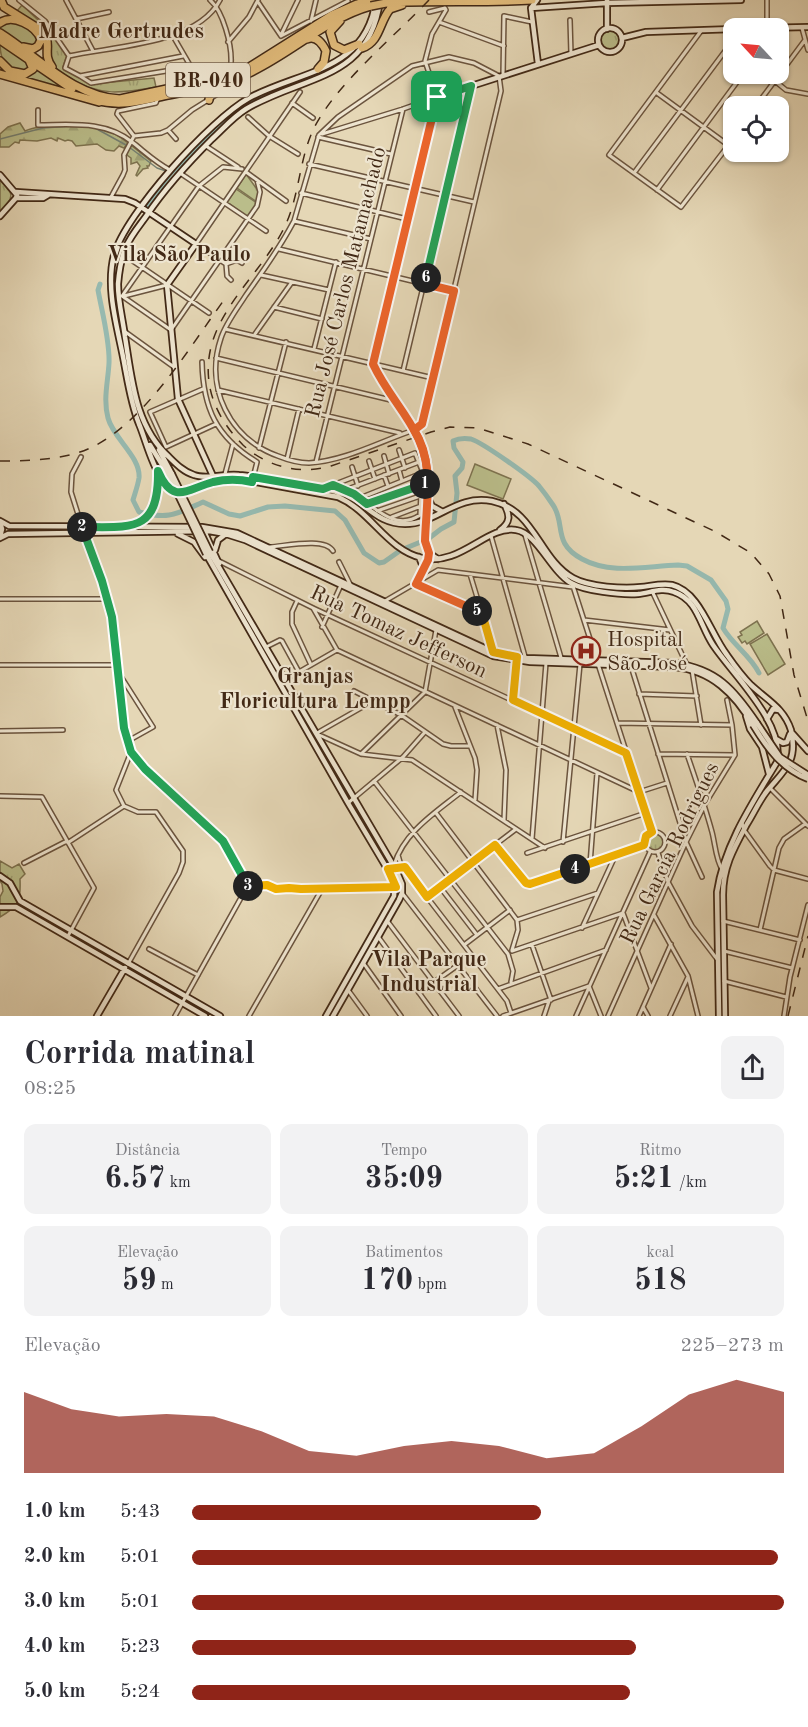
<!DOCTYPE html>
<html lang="pt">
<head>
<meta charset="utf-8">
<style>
	:root { --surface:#fff; --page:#f2f2f3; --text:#2b2b33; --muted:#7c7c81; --accent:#8f2418 }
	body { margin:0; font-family:"Old Standard TT",serif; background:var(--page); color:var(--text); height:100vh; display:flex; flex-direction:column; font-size:22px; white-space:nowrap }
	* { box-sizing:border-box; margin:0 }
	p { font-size:20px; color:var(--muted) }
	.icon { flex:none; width:33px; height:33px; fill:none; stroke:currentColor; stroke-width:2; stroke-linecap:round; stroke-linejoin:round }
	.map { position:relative; height:1016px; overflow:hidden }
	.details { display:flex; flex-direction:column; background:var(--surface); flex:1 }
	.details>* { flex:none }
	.needle { width:39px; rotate:296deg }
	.tools { position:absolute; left:723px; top:18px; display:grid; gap:12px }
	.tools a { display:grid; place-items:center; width:66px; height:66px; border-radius:12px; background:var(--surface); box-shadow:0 2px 4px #0004; font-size:30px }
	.pin { position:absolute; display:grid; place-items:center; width:51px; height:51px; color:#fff; margin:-26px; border-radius:12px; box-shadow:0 3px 9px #0006 }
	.km { position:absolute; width:30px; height:30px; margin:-15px; border-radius:50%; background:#222; color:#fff; font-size:16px; line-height:30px; text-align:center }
	.round { display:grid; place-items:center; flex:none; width:63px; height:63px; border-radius:12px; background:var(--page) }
	.summary { display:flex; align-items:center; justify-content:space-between; height:102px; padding:0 24px }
	h1 { font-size:33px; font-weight:700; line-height:45px }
	.stats { display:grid; grid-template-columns:repeat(3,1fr); gap:9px; height:102px; padding:6px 24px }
	.stats div { display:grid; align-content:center; border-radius:12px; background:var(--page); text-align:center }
	.stats b { font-size:30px; font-weight:700 }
	.stats small { font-size:16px; font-weight:400 }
	.stats p { font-size:16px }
	.chart { height:168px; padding:12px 24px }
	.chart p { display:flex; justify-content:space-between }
	.chart svg { width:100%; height:108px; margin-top:6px; fill:var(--accent); opacity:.7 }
	ul { padding:0 24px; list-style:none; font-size:20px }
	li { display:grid; grid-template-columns:96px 72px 1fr; align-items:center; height:45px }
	li i { height:15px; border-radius:8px; background:var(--accent) }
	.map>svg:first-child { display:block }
</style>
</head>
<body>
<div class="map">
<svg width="808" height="1016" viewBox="0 0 808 1016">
	<defs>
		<pattern id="grass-tufts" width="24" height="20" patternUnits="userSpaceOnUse" patternTransform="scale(1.5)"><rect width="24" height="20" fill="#babd8a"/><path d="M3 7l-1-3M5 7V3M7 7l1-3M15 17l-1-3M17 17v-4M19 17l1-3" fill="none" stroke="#a1a276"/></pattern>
		<pattern id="forest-firs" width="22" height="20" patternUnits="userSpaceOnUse" patternTransform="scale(1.5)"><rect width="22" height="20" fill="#babd8a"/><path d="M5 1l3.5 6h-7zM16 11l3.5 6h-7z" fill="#a1a276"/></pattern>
	</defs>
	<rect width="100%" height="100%" fill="#e5d7b6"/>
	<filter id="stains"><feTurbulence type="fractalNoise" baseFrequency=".00333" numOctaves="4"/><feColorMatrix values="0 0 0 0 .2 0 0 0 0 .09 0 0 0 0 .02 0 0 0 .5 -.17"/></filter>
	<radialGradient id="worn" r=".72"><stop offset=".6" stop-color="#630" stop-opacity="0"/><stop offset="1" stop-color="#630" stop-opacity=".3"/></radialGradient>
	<path fill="url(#grass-tufts)" stroke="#7e7350" stroke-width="1.5" d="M22 5 51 32 67 55 63 67 65 70 92 84 154 78 156 87C123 93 99 97 70 78 64 74 56 70 52 64 46 54 45 39 42 27L17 11Z
		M6 21 20 24 36 34 38 41 33 47 23 45 0 29Z
		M600 41a10 10 0 1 1 20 0a10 10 0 1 1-20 0Z
		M0 43 30 64 29 71C7 72 0 63 0 43Z
		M0 66C10 74 29 82 36 68L68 91 9 75 0 70Z
		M246 174 259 192 257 202 237 188Z
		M0 179C15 195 14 196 0 213Z
		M646 842a9 9 0 1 1 18 0a9 9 0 1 1-18 0Z
		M0 861 12 868 19 864 25 874 20 879C21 901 19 906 0 917V897L3 891 2 884 0 881Z"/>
	<path fill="url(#forest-firs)" stroke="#7e7350" stroke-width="1.5" d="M20 123 25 131C43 123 85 124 104 130 113 132 121 137 128 143L124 148 119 146 114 151 106 150 97 144 76 146 72 141 68 140 65 141 58 138 57 141 51 138 37 141 20 140 19 143 15 142 9 147H0V134L8 127Z
		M132 146 151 161 149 166H147L148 168 143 169 137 176 136 175 140 166 137 162 131 164V158L127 155V148Z"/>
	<path fill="#babd8a" stroke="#7e7350" stroke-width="1.5" d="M236 189 257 203 249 218 227 202Z
		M475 464 511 479 503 499 467 485Z
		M757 621 764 633 747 644 745 641 742 643 738 637 742 635 740 632Z
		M767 634 785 664 768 675 750 644Z"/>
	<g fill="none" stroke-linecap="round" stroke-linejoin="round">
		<path stroke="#747f72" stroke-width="1.5" d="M95 128 126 145
			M0 139 43 128 73 126
			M129 147 157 168 166 171"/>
		<path stroke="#96b9af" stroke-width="5" d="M147 205 171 173 223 122 243 105 268 92 333 68
			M100 284 98 290C102 312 110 341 109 363 108 382 103 399 108 418 113 438 141 457 139 478 138 485 135 493 133 500L139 512C169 520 176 514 203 502L229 514 240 516 268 507 285 506 335 511 345 520 364 553 379 563 384 562 401 550 428 539 441 529 454 522 457 493 455 476 462 468 463 462 454 448 453 441C459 438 465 438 471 439 483 443 530 476 539 486 544 492 549 499 553 505 566 524 552 543 582 559 611 575 646 566 678 565L687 566 711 580 726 601 728 609 723 628C733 645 750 655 759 673"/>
		<g stroke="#6b543e" stroke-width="6">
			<path id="street" d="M19 0 45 21 69 56
				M66 0 93 51
				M210 0C223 11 232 45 231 63 231 68 227 72 224 76
				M767 0V28
				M258 2 281 36
				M76 19 109 12
				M570 20 571 54
				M311 21 316 0
				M439 22 504 46
				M802 28 808 50
				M701 31 609 155 681 207 734 138
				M281 35 298 0
				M281 36 348 1
				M228 42 249 17 258 0
				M69 56C113 46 197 45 220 0
				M69 56 65 68 80 76 183 56
				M449 57 474 63 499 76 501 91 422 424 414 430C381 441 345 461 309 463 299 463 288 460 278 456 230 439 204 388 221 338 226 323 237 309 246 295 261 274 276 253 289 230L294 221 319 135 338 117 412 66Z
				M503 75 504 16 532 22
				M80 76 91 83 191 67 173 36
				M775 81 786 90 808 94
				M657 93 728 145
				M292 103 313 118
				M756 106 805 40
				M38 110V125C70 125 105 120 132 142 145 152 155 162 170 170
				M248 117 269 136 298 154
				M168 130 176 139
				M322 134 403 109 437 97 425 61 432 34 446 10 445 8 429 12
				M134 136 117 114 118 111 156 103 158 98
				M318 137 391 154
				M206 146 238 167
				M309 164 474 202
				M246 172 286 201
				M180 173 266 231
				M634 173 734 39
				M657 190 743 74
				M301 193 407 219
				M111 197 123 175 125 170 124 155 134 136 161 133 168 130 192 110 240 80
				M294 221 371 239
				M279 249 454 291
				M130 259 209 313
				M226 264 196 244 300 92
				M226 264 227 276 231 280
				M226 264 237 260 242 263
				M261 275 329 290
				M122 296 171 330 257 206 260 192 257 180
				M122 296 199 186 223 167 242 169
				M124 296 167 285
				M274 307 322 319
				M225 329 433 378
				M124 331 174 367
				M255 334 292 282
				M314 349 336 262
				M216 358 395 401
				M202 362C203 408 216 437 257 462L252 482
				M403 371 471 86
				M203 389 150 412 166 447 216 424
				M218 390 400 433
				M259 448 286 342
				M399 450 405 468
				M384 456 389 474
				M81 457 72 474 71 492 83 530 102 581 112 617 124 728 131 752 145 769 223 841 247 886
				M287 459 299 409
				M369 461 375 479
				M316 462 403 109
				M352 467 358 486
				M399 470 402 481
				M225 474 233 444
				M384 475 388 486
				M325 488 328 487 415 453 422 470 420 515C396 532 374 507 356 495 349 490 341 488 333 485
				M348 489 419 462
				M360 498 422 473
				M367 504 428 483
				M377 511 420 496
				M392 517 421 506
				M525 535 562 661
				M491 536 526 660
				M270 547C286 546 325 537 333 551
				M219 561 313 608 626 753
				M339 562 350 584
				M470 574 493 650
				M416 582 428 559
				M572 583 652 832
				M416 584 482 613
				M652 591 687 665
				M0 599H106
				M297 601 292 612V624L311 665
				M385 601 438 570 573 587
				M313 608 337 650 639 792 667 783
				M584 620 670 630
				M322 627 341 585
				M266 647 280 640 282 641 299 672
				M0 665H118
				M631 666 686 842 702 877
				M692 670 701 725
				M120 675 153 727 128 741
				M285 680 337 650
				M354 691 401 715 443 744 451 746H470
				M639 694 697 696
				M513 700 516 658
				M455 707 475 758 477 770 475 800
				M617 723 732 725
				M497 725 506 770 504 820
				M0 731 63 730
				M317 733 373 701
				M317 734 361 754 412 760 545 848
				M361 754 425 692 436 630
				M658 754 734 755
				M687 754C696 780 705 806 712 832 715 843 716 861 722 869
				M374 781 508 954 513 971 511 982
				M770 788 808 826
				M0 796 42 797 94 888 68 936
				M348 803 403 757 425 732
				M124 806 138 812H156L183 851V862L179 873 128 964
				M124 806 116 790 131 752
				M436 813 517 920 518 930 512 950
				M742 823 744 830 770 866 774 870 808 879
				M645 842a10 10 0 1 1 20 0a10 10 0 1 1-20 0Z
				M532 839 546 663
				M563 842 580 664
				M495 845 523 881 530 883 644 845
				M527 853 646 813
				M658 853 668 882 692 926 717 959
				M398 855 400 862 507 1001 511 1013
				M24 863 65 842H69L124 806
				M590 864 597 773
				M394 865C404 832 436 812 461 792
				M247 886 267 885 276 889 289 888 301 889 395 887
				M440 887 477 935
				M402 893 497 1016
				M427 897 516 829
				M654 915 688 976 698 1016
				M517 920 598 893
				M723 921 800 940
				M388 922 459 1016
				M582 928 616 854
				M760 930 779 848 784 839 805 824
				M379 938 436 1016
				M464 945 510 910
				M532 945 551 1000
				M149 949 198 975
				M512 951 623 913 651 988
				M724 951 792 968
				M364 964 401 1016
				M724 981 786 997
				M498 989 606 950
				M348 990 367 1016
				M419 993 458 965
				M643 1007 648 1016
				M175 1016 247 887
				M249 1016 322 889
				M503 1016 589 986 601 1016
				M544 1016 549 1001
				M576 1016 650 852
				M608 1016 686 842 705 804 735 755 732 725 727 700
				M639 1016 671 944
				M670 1016 688 977
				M784 1016 790 977 808 905"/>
		</g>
		<g stroke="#422916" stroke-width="8">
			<path id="secondary" d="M376 0C366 72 301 70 249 98 210 120 126 213 114 255 105 289 118 329 124 362 128 383 131 404 139 424 149 447 158 501 191 491 199 489 205 485 212 482 222 479 233 480 244 480L338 497C371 511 387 550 422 558 460 567 487 525 516 530 537 533 550 570 571 583 585 591 620 595 638 594 650 593 661 587 674 592 698 600 700 626 713 645 733 675 785 723 777 762 753 802 724 845 717 892L719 1016
				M380 0C370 81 303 75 246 109 233 117 223 129 212 139 188 163 166 187 147 215 140 225 131 235 126 247 121 258 119 272 118 284 118 302 123 320 125 337 132 380 135 426 169 457 176 464 184 472 194 475 207 480 225 473 239 475 257 476 275 481 292 484 307 486 323 488 337 492 365 499 374 524 405 524 437 524 456 494 492 501 535 510 539 559 573 578 589 587 624 589 641 587 651 586 662 583 672 585 700 592 710 633 727 655 734 665 742 676 751 685 767 700 784 708 791 730 793 739 794 752 790 761 785 772 775 781 767 791 759 801 754 813 747 824 734 848 723 867 723 895L725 1016
				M537 0 531 8 538 64
				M531 8 607 3 741 0
				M760 28 808 27
				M598 40a12 12 0 1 1 24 0a12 12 0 1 1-24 0Z
				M607 29V0
				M622 38 646 32 734 29
				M0 175 17 195 16 198 0 216
				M16 192 125 199 135 203 196 244 167 285 178 399 213 476
				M16 198H43L48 195
				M415 432 373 364 437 97 599 45
				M420 439 427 462 425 541 429 553 438 559
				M150 445 169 476
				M159 450 172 474
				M427 496 432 506 441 511
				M0 521 9 526 202 527 237 533 493 652 526 658 675 663C717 669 734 689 757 723
				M0 522 2 529 0 537
				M132 525C156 520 158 494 158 473
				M500 530C511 522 510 515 504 504
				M204 531 219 564
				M178 534 194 542 205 557
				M0 538 8 534 209 531 226 534 245 540 493 656 530 662 674 667C711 670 735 694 753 725
				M215 550 218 540 226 534
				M210 552 396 870 402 884V893L399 900 333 1016
				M206 554 348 803 395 882 394 896 326 1016
				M419 557 423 567
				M746 716 750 729 762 747 769 774
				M767 719 773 709 779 710
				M792 733 808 751
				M776 739 783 743 787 742 790 734
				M0 876 10 883 20 901 220 1016
				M0 907H16L205 1016
				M97 1016 125 968"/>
		</g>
		<g stroke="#422916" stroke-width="10">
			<path id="highway" d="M1 0 4 7 44 32C52 45 42 54 52 67
				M386 3C435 0 483 3 532 0
				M340 21 330 32 334 45 344 50 359 44
				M0 23C12 13 37 26 41 40L38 46 33 49 23 47
				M0 33C38 57 74 97 120 99L223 77 243 71 332 15 357 4 371 0
				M307 39C316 35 322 43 326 51L324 62 318 69
				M0 40 72 89
				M362 48C380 42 379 22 390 9L402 5
				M0 61 10 71 25 74 33 69 29 60
				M0 74 99 102
				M199 89 210 92 209 100
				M96 100C119 107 141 101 163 96 191 90 222 86 247 74 291 54 325 19 371 6"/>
		</g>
		<use href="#street" stroke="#eee5d0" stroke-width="3"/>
		<use href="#secondary" stroke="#eee5d0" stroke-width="4.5"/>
		<use href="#highway" stroke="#e2bc7b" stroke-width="7"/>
		<path stroke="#422916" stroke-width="1.5" stroke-dasharray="10 10" stroke-linecap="butt" d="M429 0C393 38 337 83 314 128 298 161 300 199 282 232 255 282 201 320 209 382 212 406 226 428 243 445 267 467 300 475 331 466L431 432 450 427 478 428 528 444 716 532 751 553 769 574 780 596 794 675 808 721
			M0 461C26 461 52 460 77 453 138 435 188 349 224 300
			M788 1016 808 936"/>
		<g stroke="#422916" stroke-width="8" stroke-linecap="butt">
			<path id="secondary-bridge" d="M415 432 420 439
				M172 474 210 552
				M169 476 206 554
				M757 723 780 757 808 775
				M753 725C767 748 782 769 808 779"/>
		</g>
		<g stroke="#422916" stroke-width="10" stroke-linecap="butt">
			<path id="highway-bridge" d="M371 6 386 3"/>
		</g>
		<use href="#secondary-bridge" stroke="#eee5d0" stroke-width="4.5"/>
		<use href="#highway-bridge" stroke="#e2bc7b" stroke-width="7"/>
	</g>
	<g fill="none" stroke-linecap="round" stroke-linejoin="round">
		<g stroke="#fff" stroke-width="12">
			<path id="split-1" d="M425 484 428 483C428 430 393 407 373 364L437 97"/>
		</g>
		<g stroke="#fff" stroke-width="12">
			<path id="split-2" d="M82 527C132 527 159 533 158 471 173 506 187 489 213 482 226 479 239 479 252 482L253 477 323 489 333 485 354 494 367 504 425 484"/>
		</g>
		<g stroke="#fff" stroke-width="12">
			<path id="split-3" d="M82 527 102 581 112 617 124 728 131 752 145 769 223 841 248 886"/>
		</g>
		<g stroke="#fff" stroke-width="12">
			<path id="split-4" d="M248 886 267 885 276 889 289 888 301 889 396 887 388 869 405 867 427 897 495 845 526 883 530 884 575 869"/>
		</g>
		<g stroke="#fff" stroke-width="12">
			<path id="split-5" d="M477 611 482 613 493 652 517 657 513 700 626 753 652 832 646 836 644 845 575 869"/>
		</g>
		<g stroke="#fff" stroke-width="12">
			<path id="split-6" d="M426 278 425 284 454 291 422 424 414 430C435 462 426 504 425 541L429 553 428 560 416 584 477 611"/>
		</g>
		<g stroke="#fff" stroke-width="12">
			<path id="split-7" d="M426 278 471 86 437 97"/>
		</g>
		<use href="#split-1" stroke="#f0652b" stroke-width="8"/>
		<use href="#split-2" stroke="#22a559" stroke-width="8"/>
		<use href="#split-3" stroke="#22a559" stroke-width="8"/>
		<use href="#split-4" stroke="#f5b400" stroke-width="8"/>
		<use href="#split-5" stroke="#f5b400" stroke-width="8"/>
		<use href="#split-6" stroke="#f0652b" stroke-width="8"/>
		<use href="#split-7" stroke="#22a559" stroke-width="8"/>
	</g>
	<defs>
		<g id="hospital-ring" transform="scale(1.5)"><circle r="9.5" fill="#eee5d0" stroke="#8f2418" stroke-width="1.5"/><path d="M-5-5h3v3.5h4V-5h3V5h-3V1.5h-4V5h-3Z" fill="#8f2418"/></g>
	</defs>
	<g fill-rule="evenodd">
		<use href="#hospital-ring" x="586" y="651"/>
	</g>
	<g text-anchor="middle" stroke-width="4.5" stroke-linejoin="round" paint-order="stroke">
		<rect fill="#eee5d0" stroke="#76614e" stroke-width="1.5" x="166" y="63" width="84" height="34" rx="4.5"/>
		<g font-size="20" font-weight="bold" fill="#422916">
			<text x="208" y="87">BR-040</text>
		</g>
		<g font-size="21" fill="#422916" stroke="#eee5d0">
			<text transform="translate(345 282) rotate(-76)" y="7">Rua José Carlos Matamachado</text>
			<text transform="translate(399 631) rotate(25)" y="7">Rua Tomaz Jefferson</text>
			<text transform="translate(669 853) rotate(-64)" y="7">Rua Garcia Rodrigues</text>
		</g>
		<g font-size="21" fill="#422916" stroke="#eee5d0" text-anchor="start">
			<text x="607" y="646">Hospital<tspan x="607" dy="24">São José</tspan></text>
		</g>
		<g font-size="22" font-weight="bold" fill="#422916" stroke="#eee5d0">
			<text x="121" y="38">Madre Gertrudes</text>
			<text x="179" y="261">Vila São Paulo</text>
			<text x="315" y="683">Granjas<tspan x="315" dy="25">Floricultura Lempp</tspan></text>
			<text x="429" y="966">Vila Parque<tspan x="429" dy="25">Industrial</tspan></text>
		</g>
	</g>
	<rect width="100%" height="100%" filter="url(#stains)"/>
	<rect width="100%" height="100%" fill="url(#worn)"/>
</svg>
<div class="tools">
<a><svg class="needle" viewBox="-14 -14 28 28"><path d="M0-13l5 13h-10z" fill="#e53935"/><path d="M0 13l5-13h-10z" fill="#7c7c81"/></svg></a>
<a><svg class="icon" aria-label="locate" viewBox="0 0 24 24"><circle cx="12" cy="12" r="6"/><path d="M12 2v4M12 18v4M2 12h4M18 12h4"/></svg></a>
</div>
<div class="pin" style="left:437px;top:97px;background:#1e9e55"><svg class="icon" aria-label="arrive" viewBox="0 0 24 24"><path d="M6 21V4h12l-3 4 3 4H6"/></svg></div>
<b class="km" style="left:425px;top:484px">1</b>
<b class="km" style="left:82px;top:527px">2</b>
<b class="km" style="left:248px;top:886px">3</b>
<b class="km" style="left:575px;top:869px">4</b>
<b class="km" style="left:477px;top:611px">5</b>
<b class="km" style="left:426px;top:278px">6</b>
</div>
<section class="details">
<div class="summary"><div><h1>Corrida matinal</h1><p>08:25</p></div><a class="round"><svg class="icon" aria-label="share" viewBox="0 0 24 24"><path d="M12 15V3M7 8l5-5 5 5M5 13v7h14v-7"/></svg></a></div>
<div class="stats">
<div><p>Distância</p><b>6.57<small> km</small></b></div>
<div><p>Tempo</p><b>35:09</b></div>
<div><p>Ritmo</p><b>5:21<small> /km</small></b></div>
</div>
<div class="stats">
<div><p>Elevação</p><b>59<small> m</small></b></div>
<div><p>Batimentos</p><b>170<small> bpm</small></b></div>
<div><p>kcal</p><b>518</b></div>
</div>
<div class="chart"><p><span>Elevação</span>225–273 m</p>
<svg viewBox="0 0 160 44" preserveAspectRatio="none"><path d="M0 44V11L10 18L20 21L30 20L40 21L50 27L60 35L70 37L80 33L90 31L100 33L110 38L120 36L130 25L140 12L150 6L160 11V44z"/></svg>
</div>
<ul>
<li><b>1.0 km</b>5:43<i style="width:59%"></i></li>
<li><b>2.0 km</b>5:01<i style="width:99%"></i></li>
<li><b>3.0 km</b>5:01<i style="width:100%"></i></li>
<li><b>4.0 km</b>5:23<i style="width:75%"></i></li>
<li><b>5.0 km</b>5:24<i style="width:74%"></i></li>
</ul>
</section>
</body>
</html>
